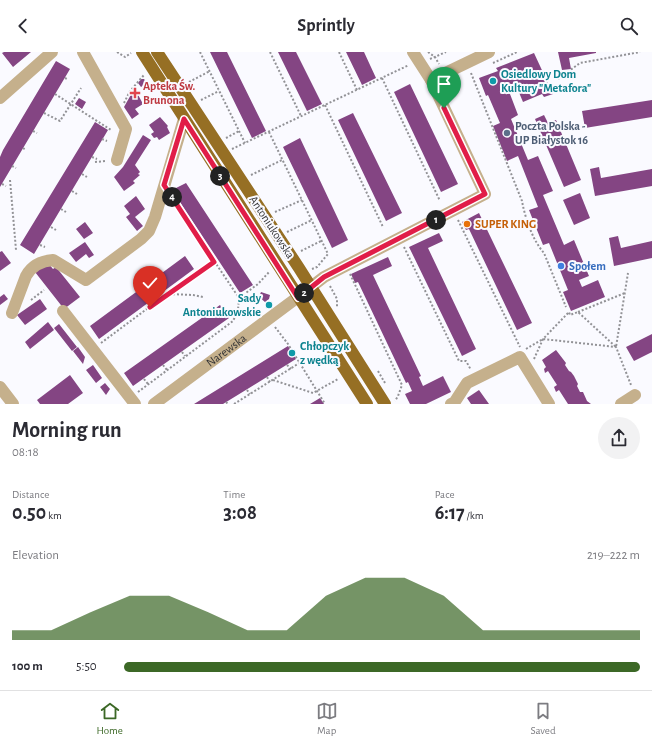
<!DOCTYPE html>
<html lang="en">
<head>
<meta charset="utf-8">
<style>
	:root { --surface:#fff; --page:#f2f2f3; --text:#2b2b33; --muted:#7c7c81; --line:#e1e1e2; --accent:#3c6826 }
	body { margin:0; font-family:"Alegreya Sans",sans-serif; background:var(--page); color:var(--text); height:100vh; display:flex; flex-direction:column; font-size:15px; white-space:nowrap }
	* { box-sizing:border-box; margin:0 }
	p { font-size:13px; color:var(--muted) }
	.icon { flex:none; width:22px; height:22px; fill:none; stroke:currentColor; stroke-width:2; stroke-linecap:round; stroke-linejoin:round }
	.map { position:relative; height:352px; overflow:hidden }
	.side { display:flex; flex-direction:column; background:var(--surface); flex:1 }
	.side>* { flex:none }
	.pin { position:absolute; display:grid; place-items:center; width:34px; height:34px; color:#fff; margin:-41px -17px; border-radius:50% 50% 50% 0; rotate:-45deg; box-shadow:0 0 4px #0007 }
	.pin .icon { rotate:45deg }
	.km { position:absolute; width:20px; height:20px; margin:-10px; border-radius:50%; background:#222; color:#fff; font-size:11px; line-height:20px; text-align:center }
	.round { display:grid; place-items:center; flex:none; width:42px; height:42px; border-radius:21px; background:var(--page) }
	.head { display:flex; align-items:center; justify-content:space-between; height:68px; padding:0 12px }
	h1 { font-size:22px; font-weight:600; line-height:30px }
	.metrics { display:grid; grid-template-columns:repeat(3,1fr); gap:6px; height:68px; padding:4px 12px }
	.metrics div { display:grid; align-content:center }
	.metrics b { font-size:20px; font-weight:600 }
	.metrics small { font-size:11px; font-weight:400 }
	.metrics p { font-size:11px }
	.chart { height:112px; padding:8px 12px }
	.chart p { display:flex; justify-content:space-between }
	.chart svg { width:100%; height:72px; margin-top:4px; fill:var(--accent); opacity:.7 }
	ul { padding:0 12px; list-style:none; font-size:13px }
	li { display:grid; grid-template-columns:64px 48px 1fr; align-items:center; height:30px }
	li i { height:10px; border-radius:5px; background:var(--accent) }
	header { display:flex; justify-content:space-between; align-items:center; height:52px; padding:0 12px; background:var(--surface); font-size:18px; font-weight:600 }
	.dock { display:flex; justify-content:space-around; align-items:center; height:56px; border-top:1px solid var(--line); background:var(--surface); font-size:11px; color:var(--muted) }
	.dock a { display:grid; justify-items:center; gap:2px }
	.dock .current { color:var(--accent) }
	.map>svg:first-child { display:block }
</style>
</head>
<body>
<header><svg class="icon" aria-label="back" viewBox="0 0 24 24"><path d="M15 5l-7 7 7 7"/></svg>Sprintly<svg class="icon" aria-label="search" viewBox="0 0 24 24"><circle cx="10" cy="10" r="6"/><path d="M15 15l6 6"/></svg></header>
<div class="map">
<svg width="652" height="352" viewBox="0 0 652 352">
	<rect width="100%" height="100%" fill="#fafaff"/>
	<path fill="#844583" d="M4 0H31L13 15 2 1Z
		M210 0H227L266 79 252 86Z
		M278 0H296L322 52 307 59Z
		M346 0H364L376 26 362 33Z
		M558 0H596V1L569 6 571 17 562 18Z
		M534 1 553 42 544 45 542 42 523 50 515 31 507 34 518 63 511 67 528 108 538 104 553 139 543 143 564 193 574 188 589 224 579 228 582 235 598 228 605 245 571 259 563 240 568 238 549 191 543 193 529 158 538 155 518 104 507 109 493 74 500 71 488 43 486 44 479 26 498 19 496 16Z
		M56 9 70 17 0 135V105L3 98Z
		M141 27H144L147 31 141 35 138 31Z
		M410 32 458 132 441 140 394 40Z
		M133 39H136L143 52 135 57 139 62 132 67 124 55Z
		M79 46 86 50 82 57 75 52Z
		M652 48V65L585 76 582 59Z
		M353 61 402 161 386 169 338 68Z
		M544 63 548 71 556 68 581 128 564 135 535 67Z
		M160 65 168 74 167 75 170 81 159 88 157 85 154 86 151 82 154 80 149 73Z
		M95 70 108 78 34 202 20 193Z
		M143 83 151 88 135 113 140 120 138 122 140 123 133 129 135 131 124 139 114 125 123 115Z
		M300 86 348 188 332 196 283 95Z
		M599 115 601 126 652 117V134L595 144 590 117Z
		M186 131 253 233 240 241 172 138Z
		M580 141 590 166 574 173 563 148Z
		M136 144 145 157 135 165 143 174 137 179 126 165 130 162 124 154Z
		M479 161 532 271 517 278 469 177 466 178 462 170Z
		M85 170 93 181 84 187 76 177Z
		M439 181 443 189 428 196 476 297 462 304 409 195Z
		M618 184 621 196 652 189V206L614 214 609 186Z
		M85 190 94 203 89 206 86 202 76 210 69 201Z
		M2 199 11 211 0 219V200Z
		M185 204 194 217 99 287 90 274Z
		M388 205 392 214 373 223 421 324 419 325 423 334 443 324 451 340 426 352H410L405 342 412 339 408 330 406 331 358 230 355 231 351 222Z
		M48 211 53 217 56 215 80 245 64 257 35 220Z
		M261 240 270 243 269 247 265 250 259 245Z
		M4 242 8 247 0 253V245Z
		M40 247 47 257 25 273 17 263Z
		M220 253 229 266 133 334 124 321Z
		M48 270 54 278 30 297 25 290Z
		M59 272 77 295 72 299 54 276Z
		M652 282V300L634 309 626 295Z
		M288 294 296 307 223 352H194Z
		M78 295 85 305 83 312 73 299Z
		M556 298 566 311 565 313 569 319 571 320 574 324 578 332 577 334 580 340H583L587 349 591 352H568L559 338 556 340 554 335 557 333 548 319 545 321 544 317 546 315 542 308Z
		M93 313 102 326 96 331 86 318Z
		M70 323 83 341 68 352H40L37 348Z
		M105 331 110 337 106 343 100 335Z
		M479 338 489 352H471L467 346Z
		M320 346 324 352H310Z"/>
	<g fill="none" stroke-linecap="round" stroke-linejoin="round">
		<path stroke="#929296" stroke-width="2" stroke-dasharray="2 2" stroke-linecap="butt" d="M117 0 125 5 131 1
			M200 0 245 91
			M270 0 301 64
			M339 0 357 38
			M428 0 435 5 439 12
			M430 7 446 0
			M493 11 517 0
			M471 21 522 149C525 166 533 189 544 201L566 255
			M65 26 67 27
			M382 26 440 149
			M558 27 580 11 640 0
			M189 30 210 19
			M55 42 111 78
			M201 48 219 39
			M124 51 130 39 144 23
			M325 53 383 175
			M44 61 60 69 81 36
			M33 79 37 81
			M269 80 328 202 317 215 312 217
			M226 86 239 79
			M102 87 107 89
			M23 96 26 98
			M232 97 409 13
			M92 105 97 107
			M95 110 106 109
			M12 114 16 116
			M82 122 87 125
			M251 123 282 108
			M10 128 16 198
			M2 132 6 134
			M72 139 77 142
			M172 146 239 246
			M61 157 66 160
			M275 160 302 148
			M458 168 520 295
			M51 175 56 178
			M287 180 312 168
			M40 193 45 195
			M404 195 459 309H466L471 318
			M301 199 321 189
			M350 222 402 333 398 344 395 349
			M330 234 337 247V256
			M169 242 193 243 203 245
			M31 248 44 238
			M578 260 625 241
			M275 275 288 292 325 352
			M101 291 167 242 214 210
			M526 297 543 287 616 295 631 333
			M182 300 185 304
			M534 307 543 287 569 260 570 263 578 260 616 295 628 221
			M163 313 167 318
			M287 313 291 317
			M378 319 385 331
			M267 325 270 330
			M144 327 148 332
			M273 328 313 341 338 327
			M247 338 250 342
			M138 340 233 269 238 258 239 246 258 232 270 219
			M226 350 228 352
			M234 352 309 305"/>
		<g stroke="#c5b08c" stroke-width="12">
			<path d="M83 0 126 77 117 108"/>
			<path d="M431 28 489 0"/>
			<path d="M0 46 52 0"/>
			<path d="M311 235 324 225 485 142 431 28 413 0"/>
			<path d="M63 259 135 352"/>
			<path d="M12 261 26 224C32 213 41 209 53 208L86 228 141 187 149 179 155 165 184 67"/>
			<path d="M0 335 13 352"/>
			<path id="s1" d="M154 352 298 245"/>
			<path d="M451 352 454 351 467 331 520 305 549 352"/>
			<path d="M621 352 635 343"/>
		</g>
		<path stroke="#966f24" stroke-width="12" d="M142 0 367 352
			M157 0 299 216 385 352"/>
	</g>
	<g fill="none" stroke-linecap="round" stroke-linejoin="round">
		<g stroke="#fff" stroke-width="8">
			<path id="route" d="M150 255 214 210 164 133 184 67 298 246 324 225 485 142 444 56"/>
		</g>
		<use href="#route" stroke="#e11d48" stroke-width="5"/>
	</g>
	<g fill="#0f9aa8" stroke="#fafaff" stroke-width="1.5">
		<circle cx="493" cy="29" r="4"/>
		<circle cx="269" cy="253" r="4"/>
		<circle cx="292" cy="301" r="4"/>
	</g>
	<path fill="#e0444e" stroke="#fafaff" stroke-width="1.5" d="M133 35h4v4h4v4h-4v4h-4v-4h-4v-4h4z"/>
	<circle fill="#5c6f8a" stroke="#fafaff" stroke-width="1.5" cx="507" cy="81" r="4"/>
	<circle fill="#e8710a" stroke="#fafaff" stroke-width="1.5" cx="467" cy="172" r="4"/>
	<circle fill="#3f7fe0" stroke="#fafaff" stroke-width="1.5" cx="561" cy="214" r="4"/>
	<g text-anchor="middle" stroke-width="4" stroke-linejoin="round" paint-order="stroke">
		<g font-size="12" font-weight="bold" fill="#0d838f" stroke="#fafaff" text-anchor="start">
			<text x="501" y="26">Osiedlowy Dom<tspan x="501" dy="14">Kultury "Metafora"</tspan></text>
			<text x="261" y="250" text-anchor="end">Sady<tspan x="261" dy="14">Antoniukowskie</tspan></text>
			<text x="300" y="298">Chłopczyk<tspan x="300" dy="14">z wędką</tspan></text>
		</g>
		<g font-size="12" font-weight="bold" fill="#be3a42" stroke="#fafaff" text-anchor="start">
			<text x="143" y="38">Apteka Św.<tspan x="143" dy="14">Brunona</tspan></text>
		</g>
		<g font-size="12" font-weight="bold" fill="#4e5e75" stroke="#fafaff" text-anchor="start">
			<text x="515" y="78">Poczta Polska -<tspan x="515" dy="14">UP Białystok 16</tspan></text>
		</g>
		<g font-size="12" font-weight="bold" fill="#c56008" stroke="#fafaff" text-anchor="start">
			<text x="475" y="176">SUPER KING</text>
		</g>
		<g font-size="12" fill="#333335" stroke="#fafaff">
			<text transform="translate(272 175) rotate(57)" y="4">Antoniukowska</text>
			<text dy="4" stroke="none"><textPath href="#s1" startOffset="90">Narewska</textPath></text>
		</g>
		<g font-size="12" font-weight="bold" fill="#366cbe" stroke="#fafaff" text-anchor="start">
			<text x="569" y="218">Społem</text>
		</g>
	</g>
</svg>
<div class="pin" style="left:444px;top:56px;background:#1e9e55"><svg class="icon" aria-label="arrive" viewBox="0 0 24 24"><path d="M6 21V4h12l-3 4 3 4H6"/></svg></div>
<div class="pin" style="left:150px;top:255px;background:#d93025"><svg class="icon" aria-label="check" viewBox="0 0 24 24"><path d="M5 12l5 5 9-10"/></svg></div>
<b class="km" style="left:436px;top:168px">1</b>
<b class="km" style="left:304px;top:241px">2</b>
<b class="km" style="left:220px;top:124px">3</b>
<b class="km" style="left:172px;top:145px">4</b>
</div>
<section class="side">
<div class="head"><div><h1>Morning run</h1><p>08:18</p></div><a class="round"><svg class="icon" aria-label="share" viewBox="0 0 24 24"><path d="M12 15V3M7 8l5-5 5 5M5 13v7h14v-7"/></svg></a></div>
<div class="metrics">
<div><p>Distance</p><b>0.50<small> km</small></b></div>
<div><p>Time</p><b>3:08</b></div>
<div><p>Pace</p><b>6:17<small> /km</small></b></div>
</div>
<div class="chart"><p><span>Elevation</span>219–222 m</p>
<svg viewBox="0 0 160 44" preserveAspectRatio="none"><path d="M0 44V38L10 38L20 27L30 17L40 17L50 27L60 38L70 38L80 17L90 6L100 6L110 17L120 38L130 38L140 38L150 38L160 38V44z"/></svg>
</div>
<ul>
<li><b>100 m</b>5:50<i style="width:100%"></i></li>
</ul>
</section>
<nav class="dock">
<a class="current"><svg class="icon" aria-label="home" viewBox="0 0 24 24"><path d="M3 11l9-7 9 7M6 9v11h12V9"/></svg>Home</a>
<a><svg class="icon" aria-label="map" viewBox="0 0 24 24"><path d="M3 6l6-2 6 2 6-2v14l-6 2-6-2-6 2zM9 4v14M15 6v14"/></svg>Map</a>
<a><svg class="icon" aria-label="saved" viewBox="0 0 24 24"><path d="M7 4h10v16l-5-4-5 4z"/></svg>Saved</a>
</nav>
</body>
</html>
